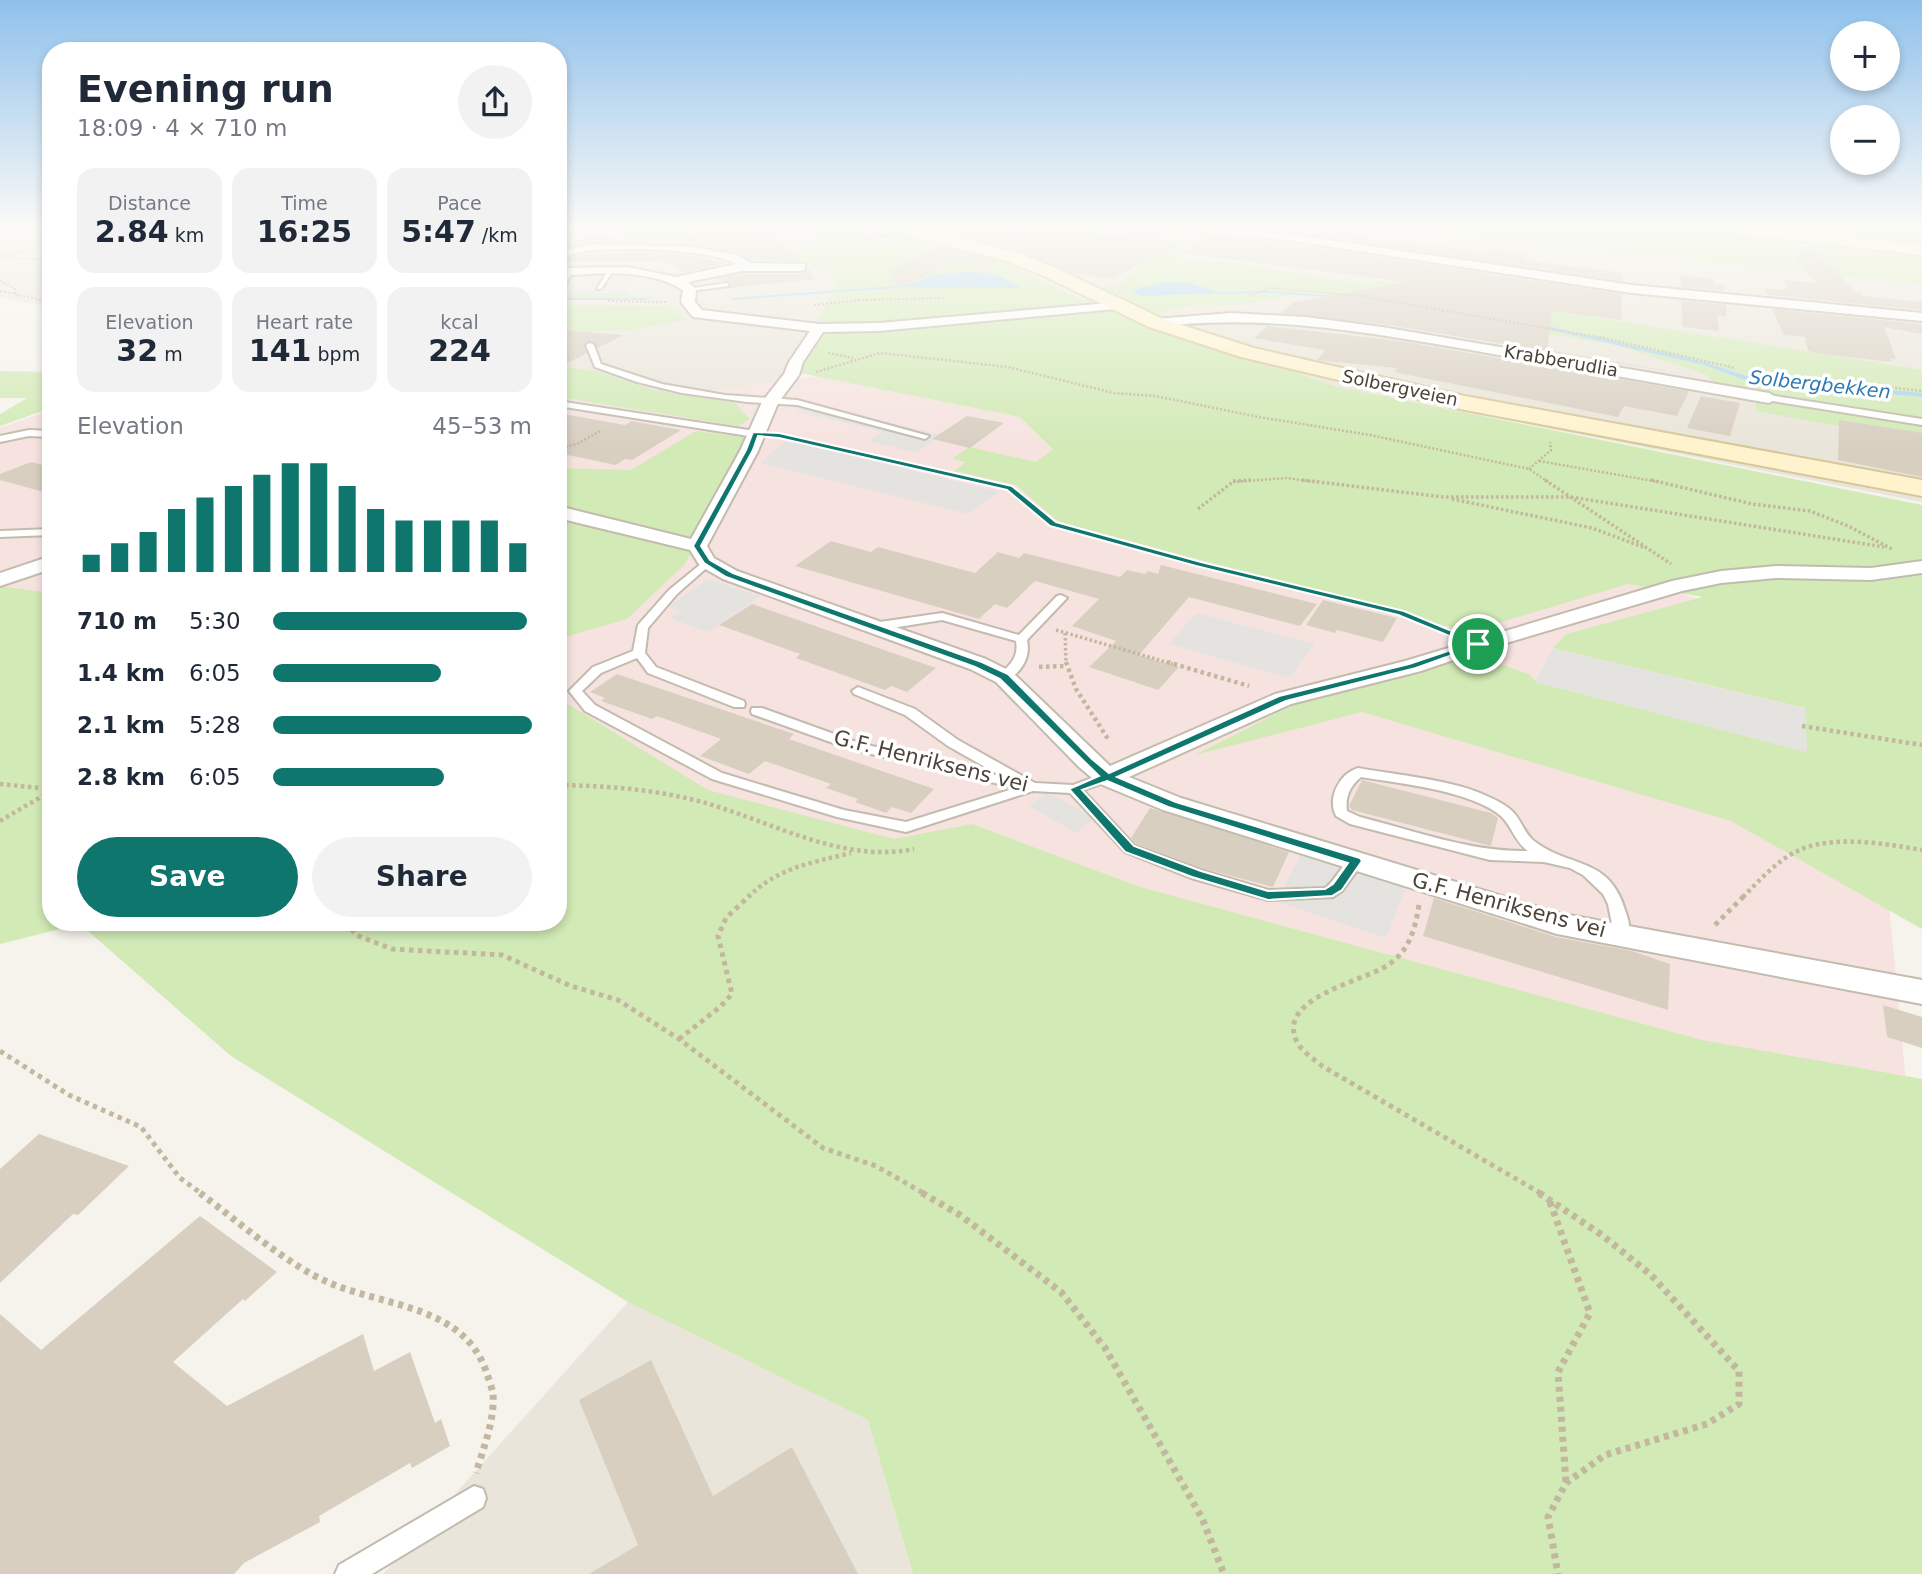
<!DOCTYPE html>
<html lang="en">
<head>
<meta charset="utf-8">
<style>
	:root { --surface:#fff; --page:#f2f2f3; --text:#1f2937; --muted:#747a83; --accent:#0f766e }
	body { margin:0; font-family:"DejaVu Sans",sans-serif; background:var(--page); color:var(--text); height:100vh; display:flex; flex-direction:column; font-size:26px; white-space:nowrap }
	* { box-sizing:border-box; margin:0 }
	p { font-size:23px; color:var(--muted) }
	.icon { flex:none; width:38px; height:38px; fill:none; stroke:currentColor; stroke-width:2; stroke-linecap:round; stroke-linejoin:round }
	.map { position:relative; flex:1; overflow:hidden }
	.sheet { position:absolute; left:42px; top:42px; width:525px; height:889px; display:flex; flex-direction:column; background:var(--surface); border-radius:28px; box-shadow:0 4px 10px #0003 }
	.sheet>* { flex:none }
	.tools { position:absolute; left:1830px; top:21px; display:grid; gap:14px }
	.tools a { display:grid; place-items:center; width:70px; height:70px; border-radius:50%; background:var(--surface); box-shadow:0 4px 10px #0003; font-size:35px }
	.pin { position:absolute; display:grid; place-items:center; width:60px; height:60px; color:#fff; margin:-30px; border:4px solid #fff; border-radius:50%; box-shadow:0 2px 7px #0007 }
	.round { display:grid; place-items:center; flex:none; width:74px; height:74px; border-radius:37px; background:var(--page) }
	.head { display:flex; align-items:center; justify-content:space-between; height:119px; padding:0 35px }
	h1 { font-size:38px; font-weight:600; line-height:52px }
	.figures { display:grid; grid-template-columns:repeat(3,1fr); gap:10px; height:119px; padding:7px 35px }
	.figures div { display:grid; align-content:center; border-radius:18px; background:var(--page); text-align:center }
	.figures b { font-size:30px; font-weight:600 }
	.figures small { font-size:19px; font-weight:400 }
	.figures p { font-size:19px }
	.chart { height:196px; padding:14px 35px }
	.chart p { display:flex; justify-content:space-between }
	.chart svg { width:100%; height:126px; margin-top:7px; stroke:var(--accent); stroke-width:6 }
	.button { display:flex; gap:14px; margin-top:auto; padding:14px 35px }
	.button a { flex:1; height:80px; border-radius:42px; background:var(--accent); color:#fff; font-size:28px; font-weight:600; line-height:80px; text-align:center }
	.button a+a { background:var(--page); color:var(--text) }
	ul { padding:0 35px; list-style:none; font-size:23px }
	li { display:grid; grid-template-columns:112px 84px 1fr; align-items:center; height:52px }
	li i { height:18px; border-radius:9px; background:var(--accent) }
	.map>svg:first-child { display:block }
</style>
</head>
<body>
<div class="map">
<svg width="1922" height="1574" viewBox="0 0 1922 1574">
	<rect width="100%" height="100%" fill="#f6f3ec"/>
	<path fill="#eae5da" d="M0 227H51V307L0 298Z
		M558 227H1383L1922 285V502L1335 386 1074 296 1038 277 990 258 794 372 752 439 558 468V312L570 306 558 305Z
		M628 1302 868 1420 913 1574H383Z"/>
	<path fill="#efe8d6" d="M558 227 594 230 613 235 558 253Z"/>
	<path fill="#f6e3e0" d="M884 367 1864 646 1919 1216 558 775V388L640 400Z
		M51 410V651L0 644V428Z"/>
	<path fill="#d2eab5" d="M596 227H706L685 235 693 240 742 248 634 241 614 230Z
		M835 227C914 227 1004 258 1074 296L1335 386 1922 505V929L1731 821 1362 712 1195 755 1291 706 1476 656 1529 674 1536 682 1807 752 1805 708 1553 648 1566 634 1703 597 1628 584 1468 632 1059 522 1016 485 954 471 966 462 952 459 969 447 1036 462 1053 449 1020 417 794 372 836 285 827 270 768 256 814 245 812 235Z
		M1035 227 1142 241 1171 237 1187 240 1167 253C1188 263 1212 260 1236 263 1288 270 1355 290 1406 278L1507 303 1922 370V442L1756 411 1755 396 1716 387 1707 375 1614 344 1513 329 1514 319 1309 291 1242 305H1193L1151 313 1100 289 1124 281 1140 266 950 238 961 231 1011 238Z
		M1383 227H1922V285Z
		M558 292 625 293 630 296 651 295 650 300H558Z
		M558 305 669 306 686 320 636 329 595 331 558 343Z
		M558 366 599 372 650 389 735 403 750 419 738 426 558 397Z
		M0 371 51 372V408L0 426V414L27 398H0Z
		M696 431 751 438 685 564 627 619 558 639V468L631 470Z
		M0 586 51 593V922H558V698L708 790 894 839 972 824 1140 887 1702 1040 1922 1079V1574H913L868 1420 628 1302 231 1056 80 924 0 944Z"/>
	<path fill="#e5e3e0" d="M574 272H612L609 277H636L625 293H586L598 275H571Z
		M810 403 941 435 916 453 868 441 882 432 795 411Z
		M786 440 1000 492 968 514 760 463Z
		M707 579 760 596 708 632 669 618 680 611 668 607Z
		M1196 613 1315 644 1289 678 1169 644Z
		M1553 648 1805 709 1807 752 1535 682Z
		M1048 792 1095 818 1076 833 1029 806Z
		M1302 852 1408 883 1386 938 1276 901Z"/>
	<path fill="#a9d4f2" d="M975 271 1002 277 1021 288 904 287 932 275Z
		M1165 282 1190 283 1220 293 1140 296 1132 290Z"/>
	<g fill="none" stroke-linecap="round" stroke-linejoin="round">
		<path fill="#a9d4f2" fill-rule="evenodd" d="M924 284 926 286 732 300 730 299 732 298Z
			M1268 291 1340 296 1342 297 1340 298 1268 293 1209 294 1207 293 1209 292Z
			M558 298H646L648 299 646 300H558Z
			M1539 324 1708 363 1746 376 1922 393V397L1745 380 1704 365 1537 327V325Z"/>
	</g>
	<path fill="#d8cfc1" d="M979 227 1051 234 1059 227H1097L1082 239 1155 232 1177 246 1112 279 1071 272 1019 251 956 235 965 229 973 230Z
		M1255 227H1291L1487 252 1491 248 1530 254 1524 260 1623 273V281L1253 228Z
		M712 228 774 234 801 261 751 260 738 252 674 244Z
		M595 234 646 243 593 241 558 249V246Z
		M1205 235 1287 243 1622 294 1621 320 1552 311 1547 350 1696 376 1382 324 1281 313 1294 302 1407 282 1179 253Z
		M937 245 997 261 979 269 952 264 898 288 890 272Z
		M1810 245 1855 292 1862 293 1863 296 1922 302V310L1767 295 1764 288 1786 290 1784 280 1816 283 1795 258Z
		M635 252 682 254 727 263 685 272 665 261 559 262 580 255Z
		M808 268 815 279 730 288 729 282 721 281 718 278 742 274H801L807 272Z
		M1680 275 1713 279 1714 284 1725 285V291L1681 287Z
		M1681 300 1726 305V317L1717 315 1719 331 1683 327Z
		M1772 309 1922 324V334L1884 327 1896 359 1890 358 1892 362 1831 355 1808 351 1805 337 1784 335Z
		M1267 326 1400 341 1689 391 1677 416 1624 406 1618 417 1394 372 1397 368 1317 360 1326 350 1254 338Z
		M558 330 623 335 598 348 591 341 585 343 587 353 558 368Z
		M1701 396 1740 403 1730 436 1687 428Z
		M558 413 625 425 632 421 681 430 632 460 625 459 616 465 558 453Z
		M967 416 1004 423 970 448 932 439Z
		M1839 420 1922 433V477L1838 460Z
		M31 462 51 467V494L0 480V474Z
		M831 541 871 552 878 547 975 573 998 552 1019 558 1024 553 1120 577 1127 570 1145 574 1148 571 1158 574 1161 565 1317 604 1300 626 1189 597 1139 655 1179 667 1158 690 1089 667 1116 641 1072 626 1099 599 1035 581 1007 608 995 604 979 619 795 566Z
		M1323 600 1397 618 1383 642 1337 630 1335 633 1306 625Z
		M752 604 936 668 907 692 891 686 885 690 796 658 800 654 719 625Z
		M617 674 794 734 789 739 934 789 911 813 892 807 886 813 855 802 858 799 826 788 831 784 765 761 749 774 700 756 721 739 657 716 652 719 601 701 605 698 590 692Z
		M1362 780 1491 813 1498 818 1491 846 1352 810 1349 806Z
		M1150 808 1289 852 1273 887 1202 868 1136 844 1131 838Z
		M1434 898 1556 937 1632 951 1670 964 1668 1010 1423 936Z
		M1883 1005 1922 1017V1048L1887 1037Z
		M39 1134 129 1166 78 1215 73 1214 0 1283V1169Z
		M200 1216 277 1272 245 1301 243 1299 173 1362 227 1406 363 1334 374 1371 410 1352 435 1423 441 1419 450 1446 412 1468 410 1463 319 1516 320 1522 244 1563 234 1574H0V1314L41 1350Z
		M651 1360 713 1496 792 1447 858 1574H589L638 1545 579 1400Z"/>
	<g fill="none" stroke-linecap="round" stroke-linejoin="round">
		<g stroke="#c2bbae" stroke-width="4">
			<path id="lane" d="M839 227H847L892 240 889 242Z
				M568 270 573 271 562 290 558 291V286Z
				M608 270 613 271 601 289H597Z
				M727 283 729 286 690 291 687 289Z
				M590 343 594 345 601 364 662 384 725 395 797 400 929 436 925 439 797 405 747 402 682 393 637 382 595 367 586 345Z
				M1769 395 1922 419V425L1766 400 1765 398Z
				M558 401 755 431 759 434 755 437 558 406Z
				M29 430 51 431V437L29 436 0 442V436Z
				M51 529V535L0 537V531Z
				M707 559 712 562 711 564 677 594 648 628 645 653 656 667 744 701 745 704 744 707H734L648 673 637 658 601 673 582 691 595 705 722 773 844 810 906 822 1016 788 850 749 752 714 751 711 752 708H762L859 743 1001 776 948 746 905 715 854 694 852 691 858 687 915 709 958 740 1035 783 1073 785 1102 774H1112L1114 777 1112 780 1083 790 1135 846 1201 870 1268 890 1325 888C1337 880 1342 861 1356 856L1364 861 1342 891 1333 897 1268 900 1191 878 1125 852 1070 793 1033 791 906 832 837 817 712 779 585 711 569 691 593 667 633 651 638 625 669 590Z
				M1061 595 1067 598 1065 600 1027 640C1031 658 1021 674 1004 681L998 677C1009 665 1019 659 1016 641L942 620 873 631 867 627 873 623 942 613 1019 635 1057 596Z
				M1358 768C1396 775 1456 780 1489 797 1496 800 1506 805 1512 811 1521 819 1524 833 1534 841 1570 869 1610 855 1626 913 1629 921 1631 931 1627 939H1615L1608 904 1603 894 1583 875 1570 868 1544 862 1490 860 1350 824 1336 816C1327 798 1339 774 1358 768ZM1361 777C1398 783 1474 791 1502 817 1512 827 1515 842 1528 851 1470 852 1416 831 1360 817L1347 811C1345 797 1350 786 1361 777Z
				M474 1486 483 1489 486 1498 483 1507 372 1574H335L339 1565Z"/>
		</g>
		<g stroke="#c2bbae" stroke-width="4">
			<path id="street" d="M1169 227H1208L1287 234 1632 285 1922 313V321L1632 293 1287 240 1174 230Z
				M593 244 692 247 738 255 750 263 805 264V270L801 271H742L688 282 696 289 695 302 702 310 819 324 879 323 1121 302V308L1116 309 879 331 823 332 803 362 799 375 778 403 758 451 707 546 714 558 737 571 986 659 1012 672 1110 766 1275 694 1405 661 1672 581 1721 571 1776 566 1871 568 1922 561V573L1871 580 1776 578 1721 583 1682 591 1486 649 1421 671 1291 704 1129 777 1181 798 1558 913 1922 980V1004L1557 934 1163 810 1098 783 1079 767 996 682 970 669 723 579 700 566 690 550 558 518V506L691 539 740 451 762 402 784 374 789 362 810 331 693 317 681 302 683 290C648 268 598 273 558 276V268L627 267 676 277 736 264C709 248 610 246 579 252 572 254 565 258 558 259V252Z
				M1231 313 1306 317 1382 327 1769 393 1777 398 1769 403C1673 386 1578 369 1482 352 1373 333 1266 313 1156 327L1149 323 1156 319Z
				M51 556V569L0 586V573Z"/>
		</g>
		<g stroke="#d6c79b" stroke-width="4">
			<path id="secondary" d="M889 227H915L1018 253 1056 268 1163 319 1254 348 1465 396 1922 480V496L1465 410 1241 357 1149 327 1044 276 1006 261 891 230Z
				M1713 227H1761L1922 245V255L1721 232Z"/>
		</g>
		<path stroke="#c4b79f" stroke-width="2" stroke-dasharray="2 2" stroke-linecap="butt" d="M0 255 51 246
			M0 257 51 260
			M0 281 15 289V295
			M0 291 51 302
			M1249 296 1270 288 1360 296 1609 339
			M608 301 666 302
			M814 305 860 300 945 298"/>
		<path stroke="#c4b79f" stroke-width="2.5" stroke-dasharray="2 2" stroke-linecap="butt" d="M1599 337 1735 368
			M828 353 853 358
			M816 372 880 353 1008 367 1114 393 1155 396 1259 417 1370 435 1529 469 1548 482
			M1768 374 1922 391
			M780 436 981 482
			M558 449 577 444 602 430
			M1539 461 1659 482
			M1529 469 1551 450 1550 442
			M1233 482 1286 478 1317 482"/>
		<path stroke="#c4b79f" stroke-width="3.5" stroke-dasharray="2.5 2.5" stroke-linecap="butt" d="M974 480 1009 488 1053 524 1199 564 1401 613 1448 632
			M1302 480 1443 497
			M1545 480 1671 564
			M1651 480 1752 504 1810 511 1848 526 1892 549
			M1441 497H1571L1884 547
			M1452 499 1592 528 1643 547
			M1198 509 1234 481 1252 480
			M1056 630 1173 664
			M1065 633 1066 664"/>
		<path stroke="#c4b79f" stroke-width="4.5" stroke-dasharray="3.5 3.5" stroke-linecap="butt" d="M1066 662 1076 689 1108 739
			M1167 662 1249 686
			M1039 667 1066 666
			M1802 726 1922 745
			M0 784 51 789
			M558 785C608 786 653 789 702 802 771 821 842 864 914 849
			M0 821 51 791
			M748 897C779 867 811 863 851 853
			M1743 897C1760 880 1779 858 1802 849 1837 835 1886 844 1922 850"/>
		<path stroke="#c4b79f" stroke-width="5" stroke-dasharray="4.5 4.5" stroke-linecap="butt" d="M1419 905C1415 929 1410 950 1388 965 1365 981 1272 998 1298 1044 1303 1052 1315 1060 1322 1066L1542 1194
			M346 922 356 935 392 949 502 955 571 986 618 1000 679 1039 823 1148 876 1166 925 1194
			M1715 925 1745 895
			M679 1039 720 1007 732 994 718 936 726 918 750 895
			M0 1051 69 1095 141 1127 180 1178 202 1194"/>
		<path stroke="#c4b79f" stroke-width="7" stroke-dasharray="5 5" stroke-linecap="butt" d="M200 1193C239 1222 288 1266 332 1284 389 1307 466 1307 487 1374 489 1380 492 1388 493 1394 495 1420 483 1449 476 1473
			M922 1193 960 1215 1061 1292 1105 1348 1202 1518 1224 1574
			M1539 1193 1602 1235 1651 1275 1739 1371V1404L1707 1424 1605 1455 1566 1483 1548 1517 1558 1574
			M1550 1202 1590 1313 1558 1372 1566 1482"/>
		<use href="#lane" fill="#fff" fill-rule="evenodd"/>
		<use href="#street" fill="#fff" fill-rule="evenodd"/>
		<use href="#secondary" fill="#fff3cd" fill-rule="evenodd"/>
	</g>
	<linearGradient id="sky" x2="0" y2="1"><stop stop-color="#8fc1ec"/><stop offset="0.51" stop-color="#fbfaf6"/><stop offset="1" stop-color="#fbfaf6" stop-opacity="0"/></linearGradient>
	<rect width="1922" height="447" fill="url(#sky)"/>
	<path fill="#0f766e" stroke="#fff" stroke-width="2" fill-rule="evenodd" d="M753 432 779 433 1012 486 1056 522 1201 562 1404 611 1483 644 1416 668 1286 701 1117 777 1176 802 1360 858 1362 861 1342 890 1332 896 1268 900 1192 877 1125 852 1069 789 1099 776 1000 679 975 667 726 577 704 563 693 546 746 450ZM758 436 779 438 1007 490 1050 526 1196 566 1398 615 1469 644 1409 664 1279 696 1109 773 1092 759 1008 674 982 662 733 573 710 560 701 546 753 450ZM1107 781 1168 807 1348 863 1333 884 1325 889 1268 891 1201 871 1134 846 1082 790Z"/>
	<g text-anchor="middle" stroke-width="7" stroke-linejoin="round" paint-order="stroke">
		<g font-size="18" fill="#4b4439" stroke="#fff">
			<text transform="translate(1561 361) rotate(10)" y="6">Krabberudlia</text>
			<text transform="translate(1400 388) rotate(12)" y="6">Solbergveien</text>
		</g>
		<g font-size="19" font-style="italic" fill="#2e7ab2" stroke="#fff">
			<text transform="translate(1820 384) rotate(6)" y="7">Solbergbekken</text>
		</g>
		<g font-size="21" fill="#4b4439" stroke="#fff">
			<text transform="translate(931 761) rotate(14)" y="7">G.F. Henriksens vei</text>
			<text transform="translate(1509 905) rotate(15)" y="7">G.F. Henriksens vei</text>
		</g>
	</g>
</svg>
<div class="tools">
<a>+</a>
<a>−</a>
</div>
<div class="pin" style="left:1478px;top:644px;background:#1e9e55"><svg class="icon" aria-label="arrive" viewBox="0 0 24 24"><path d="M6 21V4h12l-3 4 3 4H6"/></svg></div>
<section class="sheet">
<div class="head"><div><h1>Evening run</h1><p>18:09 · 4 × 710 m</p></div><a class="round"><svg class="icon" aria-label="share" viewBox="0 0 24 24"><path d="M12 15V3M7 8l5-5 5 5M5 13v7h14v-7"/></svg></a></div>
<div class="figures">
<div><p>Distance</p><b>2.84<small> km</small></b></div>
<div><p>Time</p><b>16:25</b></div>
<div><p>Pace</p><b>5:47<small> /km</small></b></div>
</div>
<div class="figures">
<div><p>Elevation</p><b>32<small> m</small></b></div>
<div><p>Heart rate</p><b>141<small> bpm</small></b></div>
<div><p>kcal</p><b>224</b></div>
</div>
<div class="chart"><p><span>Elevation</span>45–53 m</p>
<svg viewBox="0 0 160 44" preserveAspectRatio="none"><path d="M5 44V38M15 44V34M25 44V30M35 44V22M45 44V18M55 44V14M65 44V10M75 44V6M85 44V6M95 44V14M105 44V22M115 44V26M125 44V26M135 44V26M145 44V26M155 44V34"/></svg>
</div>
<ul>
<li><b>710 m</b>5:30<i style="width:98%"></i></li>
<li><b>1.4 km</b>6:05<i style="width:65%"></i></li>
<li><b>2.1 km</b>5:28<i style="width:100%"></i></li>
<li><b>2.8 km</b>6:05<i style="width:66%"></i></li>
</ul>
<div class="button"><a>Save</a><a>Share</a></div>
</section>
</div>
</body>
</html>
